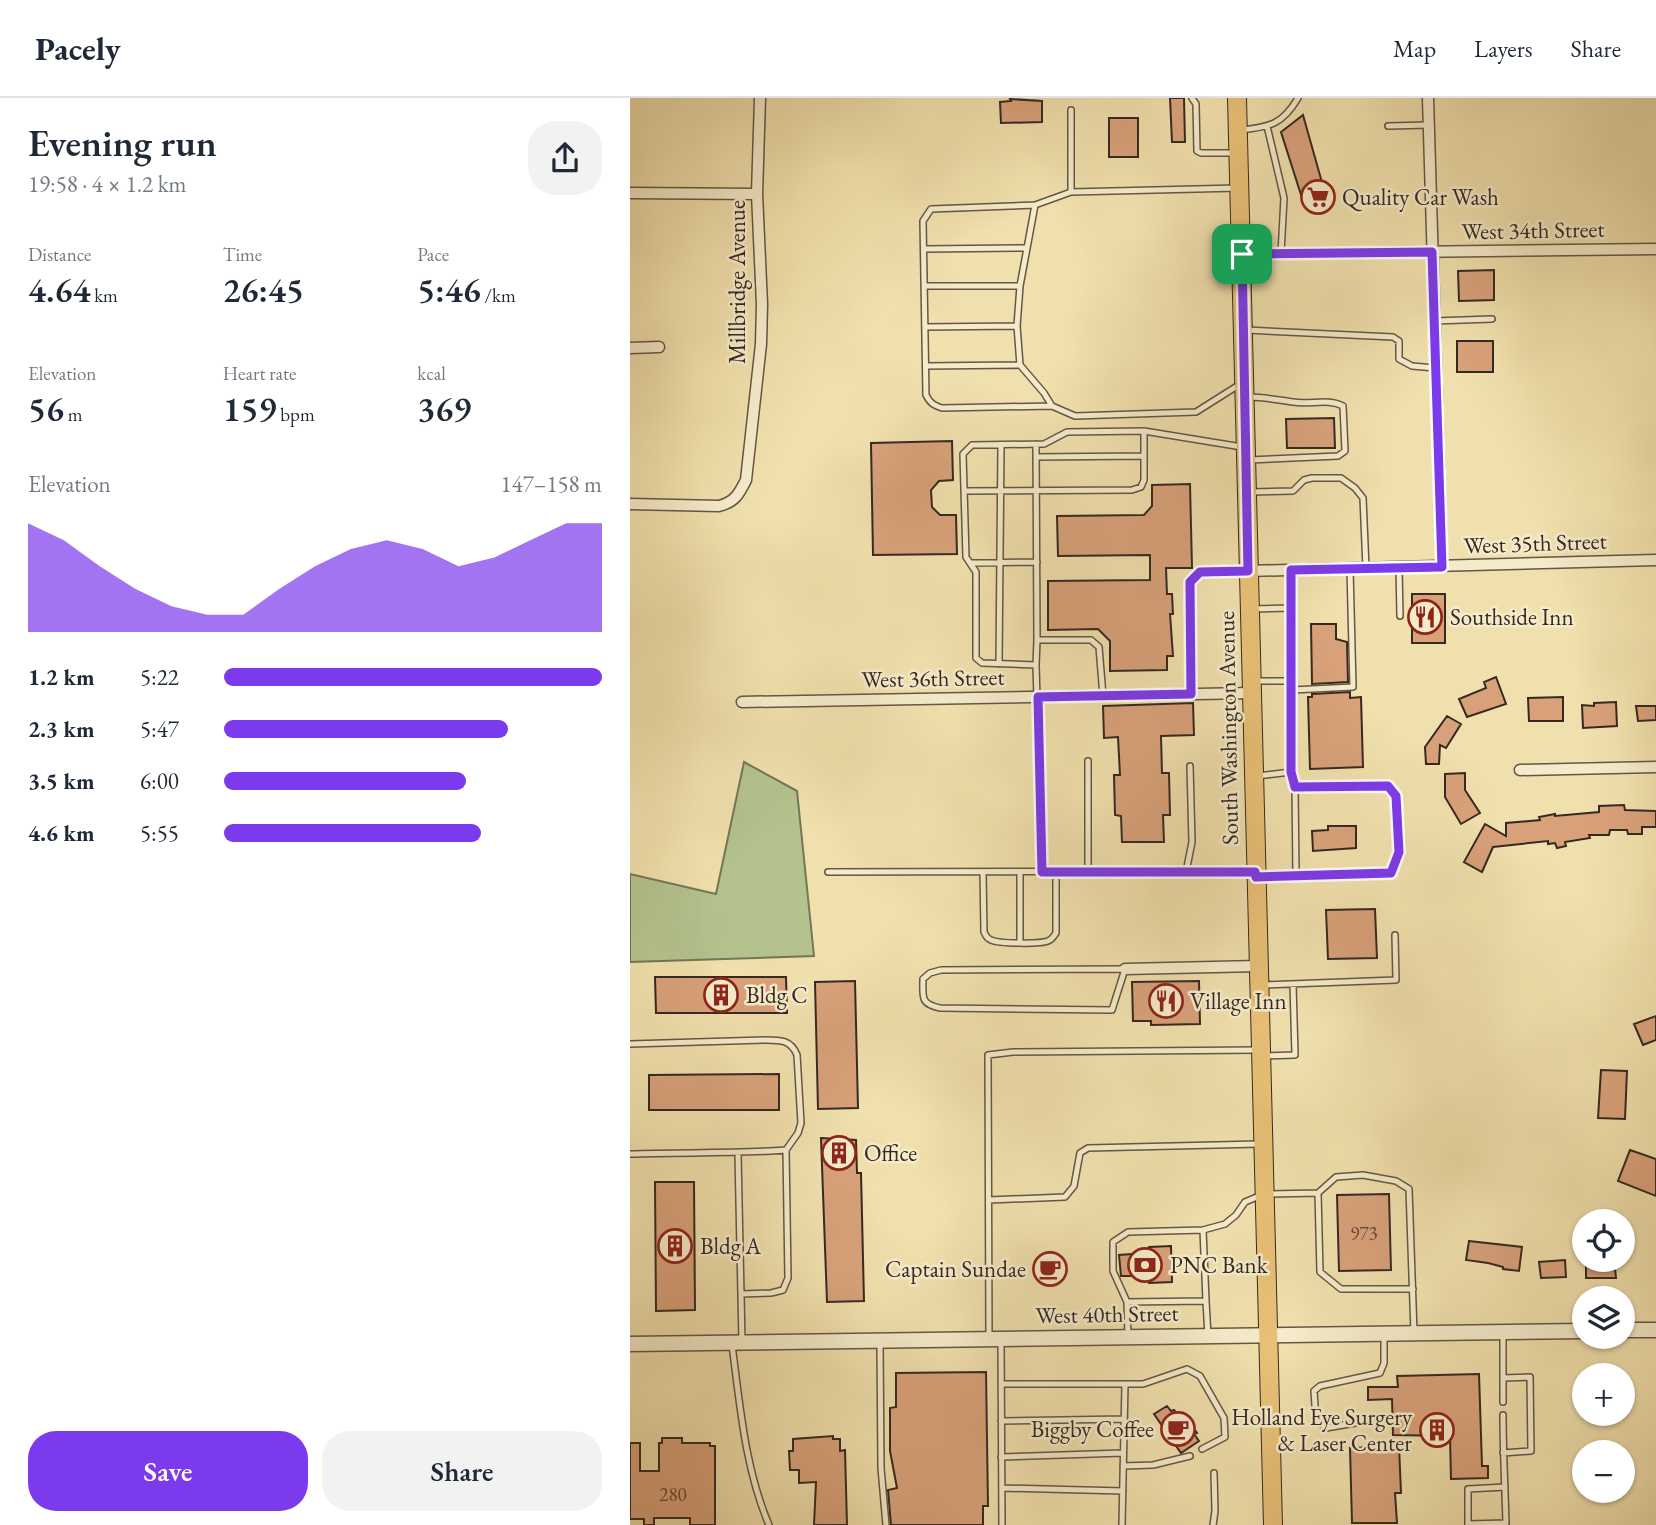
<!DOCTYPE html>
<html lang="en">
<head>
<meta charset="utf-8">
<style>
	:root { --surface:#fff; --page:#f2f2f3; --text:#1f2937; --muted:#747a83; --line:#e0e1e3; --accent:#7c3aed }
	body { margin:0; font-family:"EB Garamond",serif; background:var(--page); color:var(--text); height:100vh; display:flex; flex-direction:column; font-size:26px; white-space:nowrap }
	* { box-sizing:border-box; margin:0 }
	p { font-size:23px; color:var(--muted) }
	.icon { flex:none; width:38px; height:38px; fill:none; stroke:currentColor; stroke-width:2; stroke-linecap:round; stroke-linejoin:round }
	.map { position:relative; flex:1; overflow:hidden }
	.details { display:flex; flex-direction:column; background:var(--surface); width:630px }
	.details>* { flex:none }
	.tools { position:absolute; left:942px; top:1111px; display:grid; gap:14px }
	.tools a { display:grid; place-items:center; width:63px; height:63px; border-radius:50%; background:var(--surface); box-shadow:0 2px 5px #0004; font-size:35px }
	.pin { position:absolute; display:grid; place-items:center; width:60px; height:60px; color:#fff; margin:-30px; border-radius:14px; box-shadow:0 4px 10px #0006 }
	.round { display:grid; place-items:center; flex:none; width:74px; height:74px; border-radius:28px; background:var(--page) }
	.overview { display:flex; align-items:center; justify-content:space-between; height:119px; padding:0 28px }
	h1 { font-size:38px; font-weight:600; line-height:52px }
	.figures { display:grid; grid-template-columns:repeat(3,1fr); gap:10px; height:119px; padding:7px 28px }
	.figures div { display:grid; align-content:center }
	.figures b { font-size:35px; font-weight:600 }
	.figures small { font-size:19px; font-weight:400 }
	.figures p { font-size:19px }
	.chart { height:196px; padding:14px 28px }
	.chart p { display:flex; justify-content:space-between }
	.chart svg { width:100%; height:126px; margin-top:7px; fill:var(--accent); opacity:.7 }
	.button { display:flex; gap:14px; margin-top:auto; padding:14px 28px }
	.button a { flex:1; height:80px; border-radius:28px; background:var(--accent); color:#fff; font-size:28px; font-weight:600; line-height:80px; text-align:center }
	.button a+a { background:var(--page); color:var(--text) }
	ul { padding:0 28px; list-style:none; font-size:23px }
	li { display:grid; grid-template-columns:112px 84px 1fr; align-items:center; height:52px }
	li i { height:18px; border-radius:9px; background:var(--accent) }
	header { display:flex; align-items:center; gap:42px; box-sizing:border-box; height:98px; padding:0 35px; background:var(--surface); border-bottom:2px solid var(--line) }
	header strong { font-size:33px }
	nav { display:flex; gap:38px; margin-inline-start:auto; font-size:24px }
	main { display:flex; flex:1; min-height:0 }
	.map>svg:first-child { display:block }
</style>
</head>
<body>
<header>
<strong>Pacely</strong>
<nav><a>Map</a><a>Layers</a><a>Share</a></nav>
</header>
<main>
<section class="details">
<div class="overview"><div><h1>Evening run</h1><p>19:58 · 4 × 1.2 km</p></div><a class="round"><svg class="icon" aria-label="share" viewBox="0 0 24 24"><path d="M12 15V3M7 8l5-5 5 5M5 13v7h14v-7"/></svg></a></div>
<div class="figures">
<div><p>Distance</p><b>4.64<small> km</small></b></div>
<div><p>Time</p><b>26:45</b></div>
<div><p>Pace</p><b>5:46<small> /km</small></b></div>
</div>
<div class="figures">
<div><p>Elevation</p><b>56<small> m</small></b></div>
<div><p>Heart rate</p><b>159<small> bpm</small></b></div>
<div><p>kcal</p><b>369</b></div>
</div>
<div class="chart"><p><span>Elevation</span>147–158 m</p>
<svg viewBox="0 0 160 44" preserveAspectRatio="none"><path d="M0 44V6L10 12L20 21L30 29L40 35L50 38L60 38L70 29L80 21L90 15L100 12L110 15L120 21L130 18L140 12L150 6L160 6V44z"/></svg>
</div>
<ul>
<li><b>1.2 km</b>5:22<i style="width:100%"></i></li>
<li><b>2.3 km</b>5:47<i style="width:75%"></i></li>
<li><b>3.5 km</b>6:00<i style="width:64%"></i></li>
<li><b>4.6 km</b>5:55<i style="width:68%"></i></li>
</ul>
<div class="button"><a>Save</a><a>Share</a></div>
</section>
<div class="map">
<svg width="1026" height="1427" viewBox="0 0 1026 1427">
	<rect width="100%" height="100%" fill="#f0e0ad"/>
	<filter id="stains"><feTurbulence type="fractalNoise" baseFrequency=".00286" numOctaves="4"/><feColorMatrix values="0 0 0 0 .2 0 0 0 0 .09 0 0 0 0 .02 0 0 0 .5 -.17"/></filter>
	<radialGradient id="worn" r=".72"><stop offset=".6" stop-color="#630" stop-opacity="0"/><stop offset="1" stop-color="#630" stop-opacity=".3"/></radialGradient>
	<path fill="#b4c38e" stroke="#747658" stroke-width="2" d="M114 664 167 693 184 858 0 864V776L86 796Z"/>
	<path fill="#d8a17a" stroke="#352922" stroke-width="2" d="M540 0H554L555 44H542Z
		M380 1 412 3V24L371 25 370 4 381 3Z
		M673 17 693 88 673 103 651 34Z
		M479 20H508V59H479Z
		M864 172V202L829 203 828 173Z
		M827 243H863V274H827Z
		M704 320 705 350H657L656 321Z
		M322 343 323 382 309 383 301 392 302 409 310 417H326L327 456 243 457 241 345Z
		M560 386 562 470H536L537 496H542L543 516H540L543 558H537V572L480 573V543L468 531 418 532V483L520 482V457L428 458 427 418 514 417 522 408V387Z
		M782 496H815V545H782Z
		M681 526H706V541L717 544 718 584 682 586Z
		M866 579 876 606 837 619 829 601 856 590 854 584Z
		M720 594V600L731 599 733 669 680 671 678 599H682V596Z
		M933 599V623H899L898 600Z
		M986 604 987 628 953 630 952 607 964 608V605Z
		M563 605 564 637 531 638 532 675H539L540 717H533L534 744H492L491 718 485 717 484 677H490L488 639 474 640 473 608Z
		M1006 608H1026V622L1008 623Z
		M817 618 831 626 816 650 810 647 809 666H796L795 649Z
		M835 675V692L850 715 831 726 815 699V676Z
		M994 707 995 712 1026 713V729H1012V736H998L997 732H980L979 737H959L960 740 935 744 936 748 927 750 925 745 918 746V743L863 749 852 774 834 764 855 726 876 738V725L910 722 909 719 925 716V718L969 714V708Z
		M698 728H726V750L683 753 682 733 698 732Z
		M745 811 747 860 698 861 696 812Z
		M25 879H156L157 915H26Z
		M225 883 228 1010 188 1011 185 884Z
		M569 883 570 926 521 927V923H503L502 884Z
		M1026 918V942L1013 947 1004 926Z
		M971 972 997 973 995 1021 968 1020Z
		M149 976V1012H19V977Z
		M191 1040 226 1042 227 1075H231L234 1203 197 1204Z
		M1000 1052 1026 1061V1098L988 1083Z
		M25 1084H64L65 1212 26 1213Z
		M759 1096 761 1172 709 1173 707 1097Z
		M839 1143 892 1149 889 1173 873 1171V1169L858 1165 836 1162Z
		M541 1148 542 1184 519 1185V1178H491L489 1157 516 1155 519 1149Z
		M935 1162 936 1179 911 1180 909 1164Z
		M956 1162H984L986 1180H956Z
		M356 1274 358 1408H353V1427H261L258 1392 267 1390 260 1353V1310L266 1309V1275Z
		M849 1276 852 1368H858V1380L821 1381 820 1338 763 1337 762 1301 738 1302V1289H768L767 1278Z
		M537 1308 541 1313 544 1312 549 1318 553 1315 563 1329 567 1335 564 1336 569 1343 551 1355 524 1316Z
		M203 1338V1341H210V1353L215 1352 217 1427H184L186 1384 169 1385V1372H160L159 1353H163V1341Z
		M32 1340H52V1345H80V1348H85V1427H60V1420H24V1427H14V1421H0V1345H10V1373H29V1345H32Z
		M769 1348 771 1395H765L767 1425H722L720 1350Z"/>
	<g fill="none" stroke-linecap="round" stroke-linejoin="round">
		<g stroke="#645745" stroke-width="8">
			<path id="service" d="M562 0 566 6 567 53 571 55H604
				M637 28 654 100 651 155
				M758 28 799 27
				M611 32C640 29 653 26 668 0
				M441 94V12
				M405 107 390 188 387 228 390 267 414 295 422 308 312 310C303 307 300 305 296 297L293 123 301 111 405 107 441 94 608 90
				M294 151 396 150
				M295 188H390
				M804 223 862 221
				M295 229 387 228
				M616 232 763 239 769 243V261L782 268 805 270
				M296 268 390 267
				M619 299C634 299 648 302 663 304 680 307 698 300 713 308L715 353 708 358 619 362
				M422 308 445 318 566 314 612 285
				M406 346 407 542
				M406 359 514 358
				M334 393 502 392 511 389 514 382V333
				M620 394 663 393 674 382 682 380H711L725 390 733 400 736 470
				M340 465 407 464
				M769 470 770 518
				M661 472 662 583
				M622 511 660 510
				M369 566 371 347
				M406 567 407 542H461L469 549 473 598
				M626 583H662L661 674
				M662 592 723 589 720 471
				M561 596 560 484 570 474 615 473
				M458 663V774
				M627 678 661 674 665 689 666 777 629 778
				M665 689 759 688 766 698 769 754 761 775 666 777
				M198 774 622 773
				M353 774 354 834C357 839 356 840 361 842 369 846 411 846 418 843 423 841 423 839 426 835V774
				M412 774 406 567 352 565 346 560V474L336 459 333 356 342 347 414 346 437 334 514 333 612 349
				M556 774 562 744 560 668
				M390 844V774
				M495 871 482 912 310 910C290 906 293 899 293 881L300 875 311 872Z
				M632 887 766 882 765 837
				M0 946 136 942C151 942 161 942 167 957L171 1025 168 1035 156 1052C104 1056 52 1054 0 1056
				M633 958 665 957 663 886
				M108 1056 112 1244
				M688 1095 690 1174 711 1191H783
				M359 1102 435 1099 444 1088 450 1055 458 1050 629 1046
				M111 1196 141 1195 153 1192 158 1180 156 1052
				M576 1203 573 1132 595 1126 606 1117 615 1104 634 1096 688 1095 706 1079 733 1077 766 1083 779 1091 784 1235
				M497 1204 483 1173V1144L498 1134 573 1132
				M873 1237V1304
				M498 1239 497 1204 576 1203 578 1238
				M359 1241 358 957 383 954 628 952
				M371 1243 372 1427
				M250 1245 251 1370 256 1427
				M102 1247C110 1307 115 1371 139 1427
				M873 1280 900 1279 901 1353 873 1355
				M371 1286H495L492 1427
				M495 1286H513L557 1271 570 1278 594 1320 595 1339 572 1351
				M873 1317C873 1353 875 1389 876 1425L838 1426V1391L875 1389
				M743 1322 696 1330 686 1322 684 1293 690 1288 750 1275 754 1265V1238
				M371 1323 494 1321
				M371 1359 493 1355
				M493 1368 523 1367 560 1358
				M372 1390 493 1393
				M583 1427 585 1413 584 1375"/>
		</g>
		<g stroke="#645745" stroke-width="13">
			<path id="minor" d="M798 0 812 469
				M0 95 127 96
				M612 156 1026 151
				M0 250 29 249
				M0 406 89 408C105 404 109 396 116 382L131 246 132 206 127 96 130 0
				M618 473 1026 462
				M112 604 622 595
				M890 672 1026 669
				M495 871 628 868"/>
		</g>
		<g stroke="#645745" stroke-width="17">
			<path id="tertiary" d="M992 1232H1026
				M0 1246 954 1233"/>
		</g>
		<g stroke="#352922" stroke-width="20">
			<path id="primary" d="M607 0 643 1427"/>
		</g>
		<use href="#service" stroke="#f5ebca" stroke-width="5"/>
		<use href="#minor" stroke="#f5ebca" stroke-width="10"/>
		<use href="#tertiary" stroke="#f5ebca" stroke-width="14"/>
		<use href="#primary" stroke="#e8c076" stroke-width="18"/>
	</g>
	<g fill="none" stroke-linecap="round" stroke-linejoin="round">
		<g stroke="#fff" stroke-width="14">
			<path id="route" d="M802 154 812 469 661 472V674L665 689 758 688 766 698 769 754 761 775 626 779 625 774H412L408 599 561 596 560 484 570 474 618 473 612 156Z"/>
		</g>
		<use href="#route" stroke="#7c3aed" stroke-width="9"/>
	</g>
	<defs>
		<g id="supermarket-ring" transform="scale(1.75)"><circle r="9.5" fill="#f5ebca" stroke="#8f2418" stroke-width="1.5"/><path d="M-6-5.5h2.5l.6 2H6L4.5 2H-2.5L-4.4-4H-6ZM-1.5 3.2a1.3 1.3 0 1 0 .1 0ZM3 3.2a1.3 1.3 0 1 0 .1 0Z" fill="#8f2418"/></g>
		<g id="restaurant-ring" transform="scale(1.75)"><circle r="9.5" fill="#f5ebca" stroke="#8f2418" stroke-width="1.5"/><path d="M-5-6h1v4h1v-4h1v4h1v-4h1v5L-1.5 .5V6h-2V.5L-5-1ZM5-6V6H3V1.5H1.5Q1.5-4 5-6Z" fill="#8f2418"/></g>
		<g id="building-ring" transform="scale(1.75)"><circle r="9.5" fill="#f5ebca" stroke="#8f2418" stroke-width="1.5"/><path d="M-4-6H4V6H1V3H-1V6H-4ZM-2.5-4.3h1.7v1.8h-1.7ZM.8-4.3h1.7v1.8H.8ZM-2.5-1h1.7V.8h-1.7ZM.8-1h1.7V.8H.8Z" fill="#8f2418"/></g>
		<g id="bank-ring" transform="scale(1.75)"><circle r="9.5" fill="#f5ebca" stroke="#8f2418" stroke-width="1.5"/><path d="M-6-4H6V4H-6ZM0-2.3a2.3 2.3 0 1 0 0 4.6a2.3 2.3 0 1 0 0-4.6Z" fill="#8f2418"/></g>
		<g id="cafe-ring" transform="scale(1.75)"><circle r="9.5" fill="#f5ebca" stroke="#8f2418" stroke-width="1.5"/><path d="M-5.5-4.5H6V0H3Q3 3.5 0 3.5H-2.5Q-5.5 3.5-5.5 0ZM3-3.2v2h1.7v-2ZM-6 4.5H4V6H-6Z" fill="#8f2418"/></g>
	</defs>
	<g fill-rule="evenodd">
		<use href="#supermarket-ring" x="688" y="99"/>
		<use href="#restaurant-ring" x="795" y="519"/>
		<use href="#building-ring" x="91" y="897"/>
		<use href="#restaurant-ring" x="536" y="903"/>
		<use href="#building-ring" x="209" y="1055"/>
		<use href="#building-ring" x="45" y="1148"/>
		<use href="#bank-ring" x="515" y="1167"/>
		<use href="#cafe-ring" x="420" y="1171"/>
		<use href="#cafe-ring" x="548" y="1331"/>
		<use href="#building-ring" x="807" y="1332"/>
	</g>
	<g text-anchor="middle" stroke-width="5" stroke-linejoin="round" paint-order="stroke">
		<g font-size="19" fill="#5e4738">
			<text x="734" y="1142">973</text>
			<text x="43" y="1403">280</text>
		</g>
		<g font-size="23" fill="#352922" stroke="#f5ebca" text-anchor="start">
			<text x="712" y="107">Quality Car Wash</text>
			<text x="820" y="527">Southside Inn</text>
			<text x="116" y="905">Bldg C</text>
			<text x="560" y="911">Village Inn</text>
			<text x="234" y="1063">Office</text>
			<text x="70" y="1156">Bldg A</text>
			<text x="540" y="1175">PNC Bank</text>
			<text x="396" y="1179" text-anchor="end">Captain Sundae</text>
			<text x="782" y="1327" text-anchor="end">Holland Eye Surgery<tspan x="782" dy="26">&amp; Laser Center</tspan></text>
			<text x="524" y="1339" text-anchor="end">Biggby Coffee</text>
		</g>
		<g font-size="23" fill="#352922" stroke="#f5ebca">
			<text transform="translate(903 132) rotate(-1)" y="8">West 34th Street</text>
			<text transform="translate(107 184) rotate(-90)" y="8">Millbridge Avenue</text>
			<text transform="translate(905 445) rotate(-2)" y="8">West 35th Street</text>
			<text transform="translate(303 580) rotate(-1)" y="8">West 36th Street</text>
			<text transform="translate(598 630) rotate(-91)" y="8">South Washington Avenue</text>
			<text transform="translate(477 1216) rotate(-1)" y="8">West 40th Street</text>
		</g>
	</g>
	<rect width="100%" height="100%" filter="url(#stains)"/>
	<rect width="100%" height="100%" fill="url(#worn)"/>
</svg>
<div class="tools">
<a><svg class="icon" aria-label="locate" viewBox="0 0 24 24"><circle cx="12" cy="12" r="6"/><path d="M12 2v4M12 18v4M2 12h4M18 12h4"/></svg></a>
<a><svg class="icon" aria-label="layers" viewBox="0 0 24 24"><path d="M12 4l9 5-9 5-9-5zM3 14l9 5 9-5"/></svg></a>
<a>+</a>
<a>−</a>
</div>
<div class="pin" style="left:612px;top:156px;background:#1e9e55"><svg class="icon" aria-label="arrive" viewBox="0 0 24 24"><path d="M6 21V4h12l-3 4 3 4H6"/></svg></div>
</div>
</main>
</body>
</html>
